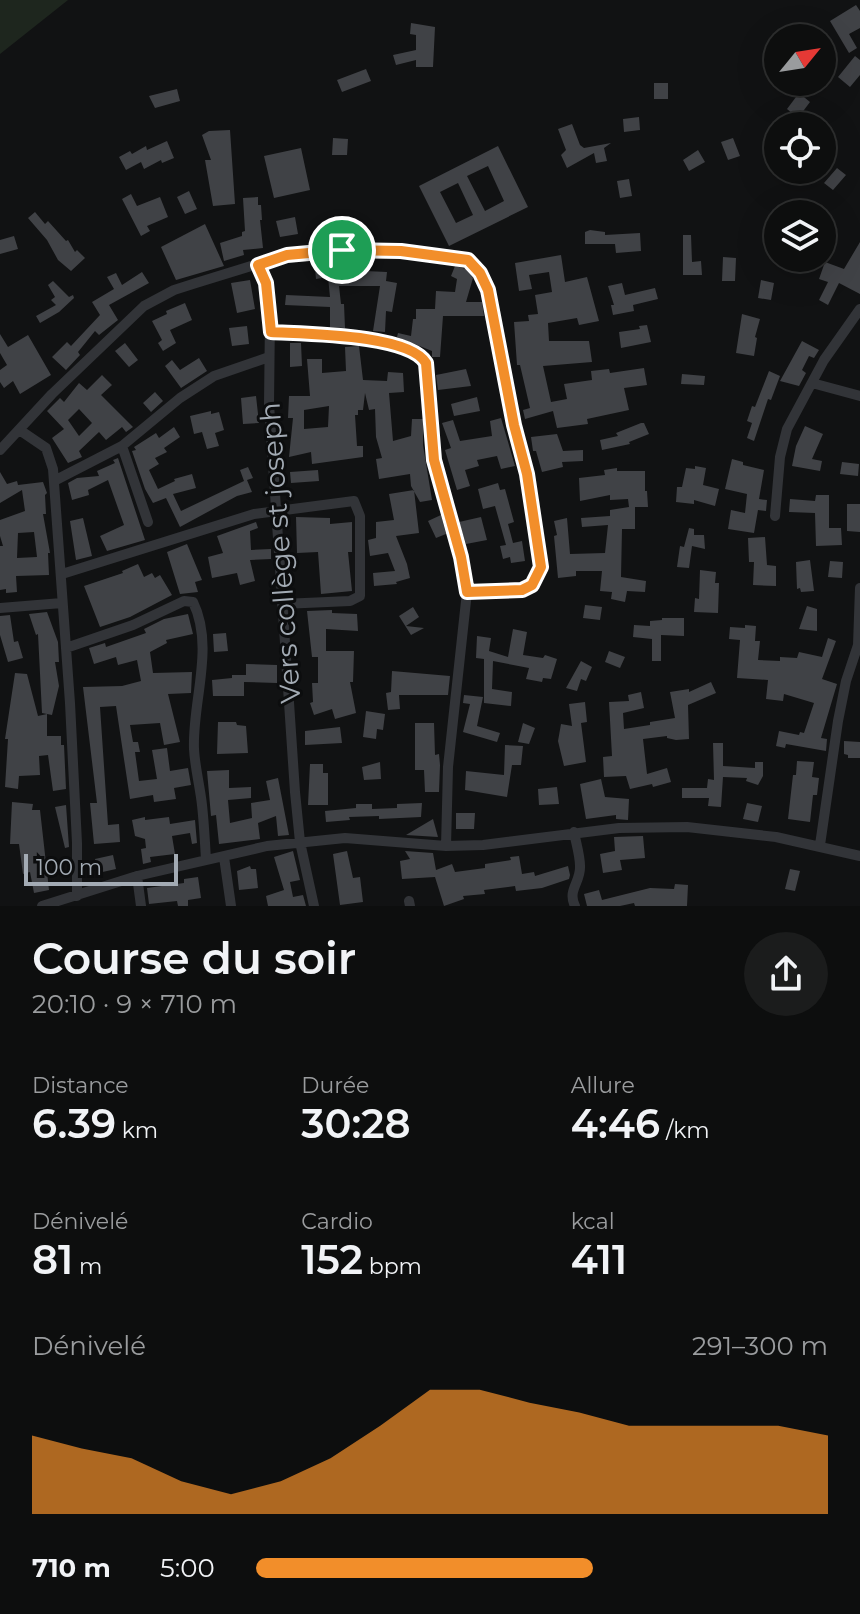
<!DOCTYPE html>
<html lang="fr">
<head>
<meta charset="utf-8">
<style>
	:root { --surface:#0d0e0e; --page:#1b1c1c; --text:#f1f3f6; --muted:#9a9c9e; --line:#2d2e2e; --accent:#f28e2a }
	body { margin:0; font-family:Montserrat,sans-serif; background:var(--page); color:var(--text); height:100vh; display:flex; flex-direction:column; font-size:30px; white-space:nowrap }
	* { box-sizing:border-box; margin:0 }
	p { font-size:26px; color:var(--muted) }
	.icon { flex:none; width:44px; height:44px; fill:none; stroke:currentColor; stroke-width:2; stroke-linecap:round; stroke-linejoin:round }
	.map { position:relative; height:906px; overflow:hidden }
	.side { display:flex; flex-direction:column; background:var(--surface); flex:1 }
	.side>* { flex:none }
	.needle { width:52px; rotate:60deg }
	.buttons { position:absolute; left:764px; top:24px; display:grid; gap:16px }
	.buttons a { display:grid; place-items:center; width:72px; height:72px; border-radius:50%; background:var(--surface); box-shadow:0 8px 32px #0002,0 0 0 2px var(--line); font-size:40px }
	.scale { position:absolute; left:24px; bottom:20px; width:154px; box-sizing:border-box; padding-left:8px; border:4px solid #a3abb4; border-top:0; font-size:22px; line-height:28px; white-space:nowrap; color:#a3abb4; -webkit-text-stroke:6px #0c0d0e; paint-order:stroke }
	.pin { position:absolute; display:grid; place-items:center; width:68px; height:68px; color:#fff; margin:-34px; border:4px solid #fff; border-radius:50%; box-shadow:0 2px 8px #0007 }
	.round { display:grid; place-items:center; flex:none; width:84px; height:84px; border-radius:42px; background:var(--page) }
	.headline { display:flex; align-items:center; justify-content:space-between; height:136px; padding:0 32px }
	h1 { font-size:44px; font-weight:600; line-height:60px }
	.stats { display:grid; grid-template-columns:repeat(3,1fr); gap:12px; height:136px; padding:8px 32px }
	.stats div { display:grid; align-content:center }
	.stats b { font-size:40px; font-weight:600 }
	.stats small { font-size:22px; font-weight:400 }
	.stats p { font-size:22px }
	.chart { height:224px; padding:16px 32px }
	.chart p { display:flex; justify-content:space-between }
	.chart svg { width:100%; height:144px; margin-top:8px; fill:var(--accent); opacity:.7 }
	ul { padding:0 32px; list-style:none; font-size:26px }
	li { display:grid; grid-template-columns:128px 96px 1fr; align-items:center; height:60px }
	li i { height:20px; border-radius:10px; background:var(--accent) }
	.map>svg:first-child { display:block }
</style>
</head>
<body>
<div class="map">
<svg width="860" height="906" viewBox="0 0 860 906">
	<rect width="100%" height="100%" fill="#111213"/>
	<path fill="#1e261e" d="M0 0H68L0 54Z"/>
	<path fill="#404246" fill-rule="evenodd" d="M856 5 860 11V28L849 34 857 48 849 53 830 21Z
		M411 23 435 27 433 67H416V60L396 65 393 55 416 50V35L410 34Z
		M855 56 860 60V75L850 87 838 77Z
		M366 69 371 81 342 92 337 80Z
		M654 83H668V99H654Z
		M177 89 180 101 155 108 149 96Z
		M799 93 810 102 798 118 787 109Z
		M639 117 640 130 624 132 623 119Z
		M572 124 580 145 584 148 611 143 604 148 607 161 596 163 594 153 567 168 561 155 566 150 558 129Z
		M230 130 235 204 213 206 205 160H211L202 135 209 131Z
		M333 138 348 139 347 155H332Z
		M733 138 740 156 728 160 721 142Z
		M167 141 174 158 162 163 161 160 144 169 141 162 126 170 119 157 130 151 132 154 146 146 147 150Z
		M498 146 528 207 449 246 419 186ZM488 166 504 201 485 211 467 176ZM458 183 473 215 456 223 440 192Z
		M301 148 310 190 274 198 264 156Z
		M698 150 705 162 689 171 683 160Z
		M837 168 846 175 833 190 824 183Z
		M629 179 632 196 620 198 617 181Z
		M189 191 197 209 185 214 177 197Z
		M131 194 137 206 160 197 168 217 147 226 150 231 141 236 122 199Z
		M258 197V205H261L262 220H260L263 248 243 250 244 255 224 261 220 243 242 236V232L245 231 243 198Z
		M35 212 45 224 48 221 66 241 68 240 75 252 77 250 85 258 71 271 58 260 47 240 28 218Z
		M295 217 298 234 280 237 276 221Z
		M205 224 224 266 176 280 161 247Z
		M590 230 605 232V235L640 233 641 251 616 253 615 244H585V232Z
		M683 235H691L692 262 701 261 702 275H683Z
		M14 236 18 249 0 254V240Z
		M860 242V294L839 283 828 305 819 300 828 282 819 279 825 262 844 269Z
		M561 255 565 282 587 277 599 321 579 325 577 318 548 323 549 341H589L592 362 543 366 551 402 567 399 564 384 592 380 591 371 609 369 610 373 644 368 647 385 624 388 629 410 587 419 588 424 557 428 553 411 525 419 523 410 530 408 520 365H517L514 322 529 321 528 315 538 314 535 295 552 292 549 272 529 275 532 289 519 291 515 263Z
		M723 257 736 258 735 281H722Z
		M343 263 344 270 387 272 386 281 397 283 392 312 386 311 385 332 373 331 380 286H339L341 304H344L345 328 330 327V307L285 305 286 295 330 297 328 277 316 279 315 268Z
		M455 266 466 269 473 278 466 302H482L484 316H443L440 357H432V351L397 337 398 333 411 336 413 319H416V309H435L436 291 455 292 457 279 451 276Z
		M142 272 149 283 109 305 118 320 99 335 95 331 78 352 80 355 66 370 52 357 67 342 71 346 100 315 92 302 114 289 107 277 116 273 122 285Z
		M250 280 255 309 237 313 231 283Z
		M761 280 774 283 771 300 758 298Z
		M53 281 69 297 73 295 74 298 59 312 40 323 36 316 56 305 51 300 55 297 48 285Z
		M622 283 625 295 655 288 658 299 633 305 634 311 613 315 611 305H614L608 286Z
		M185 303 192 320 170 330 176 343 163 351 158 343 162 340 152 321 167 314 166 311Z
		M742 314 760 319 755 337 757 338 754 356 736 353Z
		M647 325 651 342 621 348 619 332 640 329 639 326Z
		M247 326 249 344 232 346 229 328Z
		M0 334 8 347 28 335 51 375 20 394 13 381 4 388 0 382V370L7 365 0 353Z
		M802 341 819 350 814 358 809 356 802 370 806 373 799 386 780 381Z
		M125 343 138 360 129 367 115 351Z
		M290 343H301L302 366 290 367Z
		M359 346 363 380 387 381 388 372 403 373 404 392 389 393 393 441 411 436 412 419H423V445L432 500 420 502 411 486 410 474 379 479 376 459 382 458 376 437 375 409 369 410 365 393 363 410H358V415H355L357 446H363V457L312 464 311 452 289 457 293 418H288L289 396H310L307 359H322V373L346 371 345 347ZM329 406 328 427 304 429V410Z
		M199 358 207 371 181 388 165 366 172 360 180 370Z
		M466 369 471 386 438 390 436 375Z
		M769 371 780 376 771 400 768 399 754 441 747 438 752 423 747 421 752 406 755 407Z
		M682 374 705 376 704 385 681 384Z
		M102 375 112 385 101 395 133 427 126 432 122 427 106 440 99 432 79 451 82 457 68 463 52 438 64 429 47 411 60 398 64 402 79 383 87 390ZM79 409 92 423 79 436 68 420Z
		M155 392 163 401 151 412 143 403Z
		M256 396 259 423 243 424 241 398Z
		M477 397 480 411 454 416 451 404Z
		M211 411V414L219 412 224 430 215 433 219 446 207 449 202 432 194 434 190 416Z
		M501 418 515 466 501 469 497 456 477 460 479 466 465 470 470 486 457 490 445 450 451 448 442 423 453 420 460 441 492 436 490 421Z
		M641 423H644L649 434 629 442 630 444 602 450 600 440 618 436 616 433Z
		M805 426 823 434 812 459 822 461 820 471 792 466 796 446Z
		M174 427 180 437 164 448 167 452 155 458 159 464 149 470 158 489 175 481 174 479 192 474 196 488 173 494 181 511 244 481 240 470 248 467 253 478 247 480 252 492 237 496 180 527 166 498 153 503 145 489 132 451 136 450 134 447 156 433 159 438Z
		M557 434 563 451 583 450V461L562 462 563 467 542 472 536 451H533L531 437Z
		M118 458 145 540 107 551 100 536 124 525 108 480 88 490 89 495 72 500 68 483 77 478 99 476 97 471 115 463 113 460Z
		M732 459 743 462V465L764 470 759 499 767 500 766 511 758 510 754 533 728 529 731 510 745 513 747 494 725 489Z
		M842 462 859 464 858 476 840 474Z
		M695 466 706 468 703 485 719 489 715 506 694 500V504L676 502 677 487H682L686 468 695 469Z
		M617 468V471H645V491H647L648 507H635V529H622L621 577 646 581 645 592 627 591 625 602 611 599 612 592 600 591 602 571H576V576L558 578 554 536 557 535 554 521 567 518 570 554 605 553 608 525 582 527 581 518 610 516V510L629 507 628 499 610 500V495L580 501 579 478 605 475 604 470Z
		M318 470 319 481 291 483 290 472Z
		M0 472 7 484 17 481 18 485 43 482 47 493 45 495 46 514H43L50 553H48L49 575 16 576 17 592 6 593V589L0 590V546H3L0 536V520L25 511 22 490 0 503ZM34 532 37 557 17 558 18 533Z
		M498 483 500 490 505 489 514 522 508 524 513 543 522 541 525 561 511 563 510 557 503 559 500 546 506 545 495 506 483 509 478 489Z
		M414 490 419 533 396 536 407 564 410 578 396 582 397 584 374 586 373 573 395 571 388 553 370 556 368 540 376 538V522L394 520 389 494Z
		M816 495H829V528H841L842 545 816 546 815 513 789 512 790 499 815 501Z
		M847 504H860V532L847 531Z
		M441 515 446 534 436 538 428 521Z
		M296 517 330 518V524L352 522V552H348L352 591 321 594 318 552 297 553Z
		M481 517 487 540 466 544 459 522Z
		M83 518 92 556 76 560 70 521Z
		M256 522 258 528 250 531 251 550 271 549V559L250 560 255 581 240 585 237 573 212 578 208 557 223 553 217 536Z
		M689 528 694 529V535H704L705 549 692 546 689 568 677 567 680 546 684 547Z
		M765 537 767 565 776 566V586L753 585 754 562H749L748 538Z
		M187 544 202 580 195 582 198 592 180 594 167 552Z
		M810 560 814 591 801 592 800 588 797 589 796 562Z
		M830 561 843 562 842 578 828 577Z
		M138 564 144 577 152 573 155 578 160 575 172 595 130 617 100 627 84 586 123 573 122 571Z
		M700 570 716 572 715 583H719L718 613 694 612 695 598 699 599Z
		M585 605 602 607 600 620 583 618Z
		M807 606 817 609V631L799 629Z
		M413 607 419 617 406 626 424 628 411 635 399 616Z
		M332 610V613L357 614 358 631 326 629V651H354L353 682H350L356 713 335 719 332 709 314 715 310 703 313 702 312 683H318V657H312L307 611Z
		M47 612 58 642 59 662H55L59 686 52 715 47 714V736H61V745H64L66 789 53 791 48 755 39 756 40 775 19 776 18 789 5 787 8 739H5L15 673 27 674 38 716 47 714 42 713 38 634 36 635 29 614Z
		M188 614 193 634 166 640 167 643 150 652 153 673 192 672 191 693 168 694 180 742 164 745 160 723 130 725 133 742H138L140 752H135L139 781 157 779 152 750 167 748 170 771 188 768 191 785 174 788 176 799 154 802 153 795 130 799 116 706 100 707 108 825 119 824 120 842 94 844 90 803H97L83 687 122 686 141 681 137 660 118 665 116 657 94 664 89 648 105 643 106 647 146 633 144 629 164 619Z
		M10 615 14 642 18 641 23 658 8 662 0 635V616Z
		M662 618H684V636L661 635V661H652V639L633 637 634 625 650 626V621L662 620Z
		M745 625 756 626 755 641H760L758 660 780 661V657L797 658 799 652 822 657 828 638 836 641 822 679 837 684 821 738 827 739 826 751 786 744 785 748 776 746 779 731 799 735 800 732 804 733 814 703 784 694 783 701 766 699 768 680 737 678 740 640 729 639 730 627 745 628Z
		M513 629 527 632 523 655 543 658 545 655 557 659 551 679 543 678 542 682 526 679 529 668 493 661 492 689 512 692 511 706 484 703V659L476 658 477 636 491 638 489 651 508 657Z
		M226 633 228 651 214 652 213 634Z
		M609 651 625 657 620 668 605 662Z
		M581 661 592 667 586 681 581 679 577 691 566 688Z
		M246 664 277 665V683L244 682V696H213L212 680 232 678V675H246Z
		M392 671 450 676 448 695H399L400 709 388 710 386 693 391 692Z
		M711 682 716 693 688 705 689 739 676 740 667 738V736L643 739 647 774 667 768 671 782 653 787 652 784 630 789 626 776 604 777 603 757 612 756 609 702 629 701 628 695 641 692 644 708 623 713 624 729 650 725V722L675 718 670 692 689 689V692Z
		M464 695 483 697 477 726 500 733 497 742 463 732 470 704 463 703Z
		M585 702 587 722 581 723 586 762 564 766 558 741 561 724 572 726 569 704Z
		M366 711 385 714 383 730 377 729 376 739 363 737Z
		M218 722H236L237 725 246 726 248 753 217 754Z
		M415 723H434L435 755 439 754 440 765 439 792H425L424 770H415Z
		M523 723 535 728 529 744 518 742Z
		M340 727 342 743 305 745V731Z
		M844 741 860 742V758H848V755L844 754Z
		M713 743H723V766L755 768V762H763V776L758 785 746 781 747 778 723 777 721 807 708 806 709 798H682V788H707L708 779 714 780Z
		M505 745 523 746 521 765H512L507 797 465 790 466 771 504 775Z
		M797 761 814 762 812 777 819 778 817 795H813L810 822 788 819 793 775H796Z
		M380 762 381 779 364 780 362 767Z
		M310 764H323V773H328V805H308Z
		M229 770V788L251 787V798L228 800 230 823 252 818 251 803 270 800 266 781 278 778 289 835 278 836 276 816 258 823 260 839 219 844 216 815 211 816 207 771Z
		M601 779 605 797 629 799 628 820 616 819V815L586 819 580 784Z
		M557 787 559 804 539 805 538 789Z
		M12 802 33 804 32 810H40L49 890 34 893 30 872 23 874 19 844H10Z
		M422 803 421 817 379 819V816L349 817 350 820 326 822 325 811 356 808V804H372V809L397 808V804Z
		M747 803 762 806 758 822 743 819Z
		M66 805 69 847 65 848 55 807Z
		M456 813H475L474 829H456Z
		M145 817V820L169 817 170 824 195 820 197 843 192 844 190 833 172 836 175 854 150 857 151 862 143 864 141 849 146 848 145 839 135 836 132 820Z
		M433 819 438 837 406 835Z
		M643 836 645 858 620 860 622 870 603 873 600 854 615 851 614 837Z
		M293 851 300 880 290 882 293 897 303 895 306 906H268L266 896 284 890 274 857Z
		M347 851 353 878 360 877 363 902 340 905 333 854Z
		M405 851 433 853 436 870 452 864 455 872 485 868V864L511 860 510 857 519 856 522 874 534 872 535 876 568 866 570 875 569 879 542 888 516 891 515 886 484 890 485 894 463 896 464 899 444 906 435 877 402 879 400 861 410 859Z
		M113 855 116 869 98 873 95 859Z
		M250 866 251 869H256L258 888 239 890 237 871Z
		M790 869 800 871 795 891 785 889Z
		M198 877 201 898 188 900V906H178L177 901 149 904 147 888 184 883V879Z
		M675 884 688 885 687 906H635L634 903 620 906H587L584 894 599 890 602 900 650 888 674 889Z"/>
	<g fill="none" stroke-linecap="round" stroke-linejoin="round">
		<path stroke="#323438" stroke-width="10" d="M258 265 266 283 270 316 269 404 295 792 300 842 314 906
			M271 332C304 334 409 334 426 363L434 460 461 557 467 592 448 767 446 846
			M812 383 860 396
			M21 431 46 448 53 469 70 703 77 843V896
			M122 446 148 522
			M0 450 52 394 144 306 174 290 196 283 287 255 342 250 401 251 468 260 480 273 488 290 514 425 527 474 541 567 532 585 522 590 467 592
			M54 481 122 446 180 398 214 376 269 357
			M775 516 780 457 787 429 824 360 860 309
			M62 574 254 514 354 501 360 516V596L350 601 282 604
			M0 608 62 603
			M66 648 133 625 184 601 193 602C215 647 192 702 194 749 195 768 200 786 202 805 204 823 205 842 206 860
			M574 832C576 843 580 855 580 866 581 882 567 890 575 906
			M820 845 838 721 846 681 858 645 860 588
			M224 857 231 906
			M137 876 141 906
			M409 901 410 906
			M42 906 137 876 267 846 345 838 446 846 483 845 619 828 687 827 776 837 860 856"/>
	</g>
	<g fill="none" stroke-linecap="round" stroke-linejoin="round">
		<g stroke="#fff" stroke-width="16">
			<path id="route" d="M342 250 401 251 468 260 480 273 488 290 514 425 527 474 541 567 532 585 522 590 467 592 461 557 434 460 426 363C409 334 304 334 271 332L266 283 258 265 287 255Z"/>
		</g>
		<use href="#route" stroke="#f28e2a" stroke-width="10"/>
	</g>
	<g text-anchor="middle" stroke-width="6" stroke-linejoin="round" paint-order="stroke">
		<g font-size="28" fill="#a3abb4" stroke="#0c0d0e">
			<text transform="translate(280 553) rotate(-94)" y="10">Vers collège st joseph</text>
		</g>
	</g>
</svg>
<div class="buttons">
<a><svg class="needle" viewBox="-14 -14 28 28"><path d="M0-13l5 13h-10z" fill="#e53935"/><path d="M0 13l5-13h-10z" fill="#9a9c9e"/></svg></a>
<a><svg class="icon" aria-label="locate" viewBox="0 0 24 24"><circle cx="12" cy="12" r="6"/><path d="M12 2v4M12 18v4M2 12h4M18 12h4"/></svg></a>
<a><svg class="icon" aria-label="layers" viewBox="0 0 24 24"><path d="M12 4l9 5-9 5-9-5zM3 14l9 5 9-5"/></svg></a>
</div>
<div class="scale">100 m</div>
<div class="pin" style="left:342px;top:250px;background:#1e9e55"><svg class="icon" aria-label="arrive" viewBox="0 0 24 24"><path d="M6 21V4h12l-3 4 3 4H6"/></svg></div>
</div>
<section class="side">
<div class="headline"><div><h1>Course du soir</h1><p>20:10 · 9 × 710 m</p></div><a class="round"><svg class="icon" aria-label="share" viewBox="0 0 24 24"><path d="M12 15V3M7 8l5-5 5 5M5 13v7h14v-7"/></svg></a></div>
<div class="stats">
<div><p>Distance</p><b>6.39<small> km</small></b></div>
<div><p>Durée</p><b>30:28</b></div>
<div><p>Allure</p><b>4:46<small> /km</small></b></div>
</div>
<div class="stats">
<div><p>Dénivelé</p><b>81<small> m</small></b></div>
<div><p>Cardio</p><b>152<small> bpm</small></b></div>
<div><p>kcal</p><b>411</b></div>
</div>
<div class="chart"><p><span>Dénivelé</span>291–300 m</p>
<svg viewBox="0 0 160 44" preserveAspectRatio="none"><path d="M0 44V20L10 24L20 27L30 34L40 38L50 34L60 27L70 17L80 6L90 6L100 10L110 13L120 17L130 17L140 17L150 17L160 20V44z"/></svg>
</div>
<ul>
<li><b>710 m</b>5:00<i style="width:59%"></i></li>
</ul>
</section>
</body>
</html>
